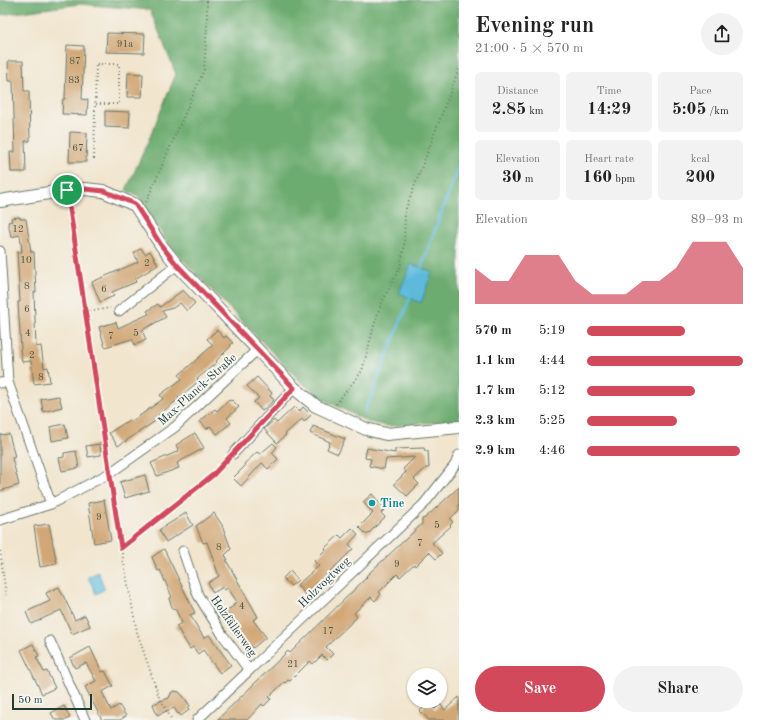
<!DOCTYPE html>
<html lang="en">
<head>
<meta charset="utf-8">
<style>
	:root { --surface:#fff; --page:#f2f2f2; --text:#222; --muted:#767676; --accent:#d1495b }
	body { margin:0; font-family:"Old Standard TT",serif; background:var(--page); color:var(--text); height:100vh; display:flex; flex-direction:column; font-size:15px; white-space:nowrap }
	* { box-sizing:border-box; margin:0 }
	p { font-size:13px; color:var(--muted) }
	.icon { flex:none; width:22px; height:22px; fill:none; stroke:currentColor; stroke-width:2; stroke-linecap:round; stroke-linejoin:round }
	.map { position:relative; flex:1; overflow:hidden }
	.sheet { display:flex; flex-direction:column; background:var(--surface); width:300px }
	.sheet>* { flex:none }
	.controls { position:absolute; left:407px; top:668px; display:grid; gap:8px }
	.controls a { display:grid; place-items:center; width:40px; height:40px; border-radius:50%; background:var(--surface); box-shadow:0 1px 3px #0004; font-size:20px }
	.scale { position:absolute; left:12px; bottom:10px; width:80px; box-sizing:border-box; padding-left:4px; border:2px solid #1f3d34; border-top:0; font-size:11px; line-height:14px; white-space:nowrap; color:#1f3d34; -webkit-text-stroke:3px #f6f6f2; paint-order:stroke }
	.pin { position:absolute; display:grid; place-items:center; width:34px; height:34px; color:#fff; margin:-17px; border:2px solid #fff; border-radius:50%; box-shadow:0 1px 4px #0007 }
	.round { display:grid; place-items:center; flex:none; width:42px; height:42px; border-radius:21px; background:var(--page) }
	.overview { display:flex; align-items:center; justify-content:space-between; height:68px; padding:0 16px }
	h1 { font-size:22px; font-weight:700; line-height:30px }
	.metrics { display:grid; grid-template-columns:repeat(3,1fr); gap:6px; height:68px; padding:4px 16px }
	.metrics div { display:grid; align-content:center; border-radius:6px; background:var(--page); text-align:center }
	.metrics b { font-size:17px; font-weight:700 }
	.metrics small { font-size:11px; font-weight:400 }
	.metrics p { font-size:11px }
	.chart { height:112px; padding:8px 16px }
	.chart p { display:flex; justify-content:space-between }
	.chart svg { width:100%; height:72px; margin-top:4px; fill:var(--accent); opacity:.7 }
	.primary-button { display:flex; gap:8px; margin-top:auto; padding:8px 16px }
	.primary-button a { flex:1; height:46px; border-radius:24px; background:var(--accent); color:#fff; font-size:16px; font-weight:700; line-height:46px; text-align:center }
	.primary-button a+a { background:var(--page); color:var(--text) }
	ul { padding:0 16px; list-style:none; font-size:13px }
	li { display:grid; grid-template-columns:64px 48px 1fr; align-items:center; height:30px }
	li i { height:10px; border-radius:5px; background:var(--accent) }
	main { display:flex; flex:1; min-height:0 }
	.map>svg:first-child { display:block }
</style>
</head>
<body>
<main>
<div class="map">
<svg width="459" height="720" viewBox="0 0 459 720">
	<rect width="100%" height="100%" fill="#f6f6f2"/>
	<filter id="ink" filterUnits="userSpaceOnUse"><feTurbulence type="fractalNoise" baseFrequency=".025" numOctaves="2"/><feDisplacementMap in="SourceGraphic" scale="8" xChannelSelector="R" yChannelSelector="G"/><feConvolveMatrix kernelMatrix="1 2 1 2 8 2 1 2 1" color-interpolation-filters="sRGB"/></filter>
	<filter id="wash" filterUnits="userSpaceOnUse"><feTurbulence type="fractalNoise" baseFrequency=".012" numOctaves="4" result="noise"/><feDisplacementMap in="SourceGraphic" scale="16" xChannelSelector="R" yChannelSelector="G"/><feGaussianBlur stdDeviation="0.9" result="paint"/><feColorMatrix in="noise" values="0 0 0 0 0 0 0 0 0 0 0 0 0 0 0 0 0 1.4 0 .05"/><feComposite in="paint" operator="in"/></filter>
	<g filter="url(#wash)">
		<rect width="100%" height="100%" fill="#f1e5ce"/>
		<path fill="#6dac6f" stroke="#467452" d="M0 0H459V420L387 426 368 422 321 398 299 380 201 279 167 242 139 197 126 190 147 144 176 74 150 10 80 4 0 15Z"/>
		<path fill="#5dbadb" stroke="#3e7c88" d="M411 264 432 272 421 303 399 293Z
			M98 572 105 589 96 594 88 577Z"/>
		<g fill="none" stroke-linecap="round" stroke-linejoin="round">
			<path stroke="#5dbadb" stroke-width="3" d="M421 268 459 165
				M365 411 410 298"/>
		</g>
		<g id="blocks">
			<path fill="#d1a777" d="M107 33 145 34 144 53 106 52Z
				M67 45 84 46 82 99 88 100 87 115 62 114 63 99H65Z
				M8 61H23L24 91H29L30 141H25L26 172H11L10 152H15L13 81H9Z
				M128 73 143 74 142 97H127Z
				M105 111 130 112 129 128 105 127Z
				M70 132 87 133 86 162H69Z
				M20 217V219H26L31 252H34L36 292H34L36 347 41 346 44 368 48 367 50 382 34 384 31 361 22 362 20 349H21L18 302H20L17 252H22L20 235 11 237 8 222 12 221 11 218Z
				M141 248 145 254 150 251 158 265 135 279 136 282 112 292 114 296 100 302 92 282 138 262 134 253Z
				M183 290 195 303 187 311 180 303 173 308 162 311 166 317 142 330 146 340 135 345 132 339 105 347 99 327 116 322 118 328 149 314 147 311 158 304 160 307Z
				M217 330 224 338 226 336 233 343 230 345 231 346 216 361 217 362 197 379 199 381 178 398 179 399 158 415 160 418 118 446 109 433 129 420 131 422 163 399 160 395 182 379 179 375 213 345 207 339Z
				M257 377 272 393 270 396 274 400 262 411 254 402 259 398 247 386Z
				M59 396 62 407 43 412 41 399Z
				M229 400 231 401 232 400 239 407 227 418 231 423 217 434 210 426 207 429 200 421 215 409 217 411Z
				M294 407 299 412 303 407 311 415 304 422 302 419 285 434 286 435 277 443 264 429 274 420 277 423Z
				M65 424 68 438 52 441 50 427Z
				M313 426 345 439 338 454 327 449 330 442 310 433Z
				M195 433 204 448 177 463 179 468 157 476 151 463 179 451 176 445Z
				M9 434 15 457 12 458 19 485 0 491V435Z
				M273 443 277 447 272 453 278 459 268 469 262 463 241 486 233 478 245 466 244 464 257 452 260 454Z
				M100 444 101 455 88 457 86 446Z
				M367 448 395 453V449L424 448 425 451H428L429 468H426L414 479 419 484 407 496 394 484 406 472 403 469 415 457 386 459 384 469 369 466 371 459 365 458Z
				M76 451 79 468 62 471 59 458 64 457V453Z
				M145 475 149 491 125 498 120 482Z
				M459 487V510L450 519 453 522 450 525 451 526 432 543 442 553 436 559 429 552 415 566 414 564 400 577 397 574 379 592 381 594 375 601 371 597 354 613 357 617 326 647 333 654 327 660 322 655 313 664 310 661 290 681 288 680 285 683 284 682 269 697 271 699 264 706 262 704 247 720H217L288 651 290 653 367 577 366 576 422 524V519L425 518Z
				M372 494 385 509 381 513 385 517 367 535 359 527 373 513 363 502Z
				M104 500 111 540 94 543 88 503Z
				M186 513 193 525 166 542 159 530Z
				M214 513 222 525 231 549 225 555 228 560H226L258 617 253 620 266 637 253 648 251 645 247 648 223 612 234 606 233 604 237 602 228 588 224 590 223 587 213 593 208 583 219 576 207 542 203 543 196 526Z
				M49 524 57 564 40 567 34 526Z
				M352 528 358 534 349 544 353 549 306 595 297 585 319 566 314 561 326 549 325 548 339 535 342 538Z
				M164 549 195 613 190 615 204 638 209 635 231 665 220 673 203 650 198 654 193 647 190 649 176 626 182 623 175 608 173 609 169 599 172 597 160 570 158 571 152 557Z
				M290 571 298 580 291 586 283 578Z
				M59 587 75 620 85 615 90 626 72 634 61 610 31 624 26 612 50 601 46 593Z
				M33 644 39 656 36 657 44 672 47 671 55 688 42 694 21 650Z
				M90 647 102 672 105 671 113 686 102 692 111 710 119 705 126 716 120 720H102L85 687 96 681 86 663 75 668 70 658Z
				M174 691 179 692 184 697 190 706 188 708 189 710 181 716 179 713 178 714 174 708 157 715 153 704 169 698 171 693Z
				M459 697V720H429L420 711 426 705 429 707 431 705 435 709 440 704 445 710Z
				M64 706 70 718 65 720H55L51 713Z"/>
		</g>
	</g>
	<g filter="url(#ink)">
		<use href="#blocks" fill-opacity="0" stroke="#68786a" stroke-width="1"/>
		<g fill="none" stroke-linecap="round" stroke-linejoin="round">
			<g stroke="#68786a" stroke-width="11">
				<path id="street" d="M0 251 8 382
					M119 311 177 265
					M0 383 8 382 51 504
					M233 454 294 388
					M0 520 51 504 110 473 175 427 258 349
					M183 551 198 595 222 634 249 670
					M50 641 85 720
					M197 720 424 504 455 465 459 455"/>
			</g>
			<g stroke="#68786a" stroke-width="14">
				<path id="secondary" d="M0 201 67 190 85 189 103 191 135 205 161 245 177 265 294 388 316 406 366 429 386 434 459 427"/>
			</g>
			<path stroke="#68786a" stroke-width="2" stroke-dasharray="1 3" stroke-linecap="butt" d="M94 159 96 64H119V104H95
				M69 201 108 462
				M146 202 204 70 207 25V0
				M86 312 110 308
				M336 404 362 371 375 322 381 304 400 267 404 248 405 211 459 69
				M111 482 121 548 137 632 159 697 172 720
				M121 548 213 475 226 461
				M0 551 6 595"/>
			<use href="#street" stroke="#fff" stroke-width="9"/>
			<use href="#secondary" stroke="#fff" stroke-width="12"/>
		</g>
	</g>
	<g fill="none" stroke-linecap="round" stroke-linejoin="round" filter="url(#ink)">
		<g stroke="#fff" stroke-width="8">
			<path id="route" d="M85 189 104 191 135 204 161 245 177 265 294 388 213 475 121 548 67 190Z"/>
		</g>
		<use href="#route" stroke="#d1495b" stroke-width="5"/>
	</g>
	<circle fill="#0f9aa8" stroke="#f6f6f2" stroke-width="1.5" cx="372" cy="503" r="4"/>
	<g text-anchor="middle" stroke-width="4" stroke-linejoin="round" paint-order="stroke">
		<g font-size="10" fill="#4c5845">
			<text x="125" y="47">91a</text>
			<text x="75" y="64">87</text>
			<text x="74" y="83">83</text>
			<text x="78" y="151">67</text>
			<text x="18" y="232">12</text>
			<text x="26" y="263">10</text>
			<text x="147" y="266">2</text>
			<text x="27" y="289">8</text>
			<text x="104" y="292">6</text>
			<text x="27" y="312">6</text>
			<text x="28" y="336">4</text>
			<text x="136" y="336">5</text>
			<text x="111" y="339">7</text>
			<text x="32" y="358">2</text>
			<text x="41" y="380">8</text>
			<text x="99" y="520">9</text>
			<text x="437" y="528">5</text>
			<text x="420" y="546">7</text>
			<text x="219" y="550">8</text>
			<text x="397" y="567">9</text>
			<text x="242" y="609">4</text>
			<text x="328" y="634">17</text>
			<text x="293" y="667">21</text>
		</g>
		<g font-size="12" fill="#1f3d34" stroke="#f6f6f2">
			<text transform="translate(197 389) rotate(-42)" y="4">Max-Planck-Straße</text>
			<text transform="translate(324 582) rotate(-44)" y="4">Holzvogtweg</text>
			<text transform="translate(234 626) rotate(55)" y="4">Holzfällerweg</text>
		</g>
		<g font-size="12" font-weight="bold" fill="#0d838f" stroke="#f6f6f2" text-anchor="start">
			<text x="380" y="507">Tine</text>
		</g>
	</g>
</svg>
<div class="controls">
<a><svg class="icon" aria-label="layers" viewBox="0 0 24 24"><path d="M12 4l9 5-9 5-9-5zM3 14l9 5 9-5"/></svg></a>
</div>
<div class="scale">50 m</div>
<div class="pin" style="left:67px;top:190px;background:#1e9e55"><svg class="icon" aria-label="arrive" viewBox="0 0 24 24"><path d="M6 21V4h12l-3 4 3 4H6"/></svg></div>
</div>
<section class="sheet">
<div class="overview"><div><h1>Evening run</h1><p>21:00 · 5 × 570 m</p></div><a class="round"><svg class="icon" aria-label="share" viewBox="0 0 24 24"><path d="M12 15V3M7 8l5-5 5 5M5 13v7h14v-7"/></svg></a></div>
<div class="metrics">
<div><p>Distance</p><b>2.85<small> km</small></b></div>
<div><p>Time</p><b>14:29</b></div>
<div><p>Pace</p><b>5:05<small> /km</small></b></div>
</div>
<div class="metrics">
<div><p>Elevation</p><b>30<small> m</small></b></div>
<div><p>Heart rate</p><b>160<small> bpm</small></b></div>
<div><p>kcal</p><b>200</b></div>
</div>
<div class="chart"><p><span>Elevation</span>89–93 m</p>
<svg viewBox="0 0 160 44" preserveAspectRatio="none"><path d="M0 44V22L10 30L20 30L30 14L40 14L50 14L60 30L70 38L80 38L90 38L100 30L110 30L120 22L130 6L140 6L150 6L160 22V44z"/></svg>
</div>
<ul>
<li><b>570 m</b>5:19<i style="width:63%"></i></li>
<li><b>1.1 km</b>4:44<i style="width:100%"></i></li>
<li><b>1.7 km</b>5:12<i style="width:69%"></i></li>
<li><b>2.3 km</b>5:25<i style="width:58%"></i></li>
<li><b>2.9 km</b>4:46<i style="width:98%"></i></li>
</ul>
<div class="primary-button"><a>Save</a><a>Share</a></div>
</section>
</main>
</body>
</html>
